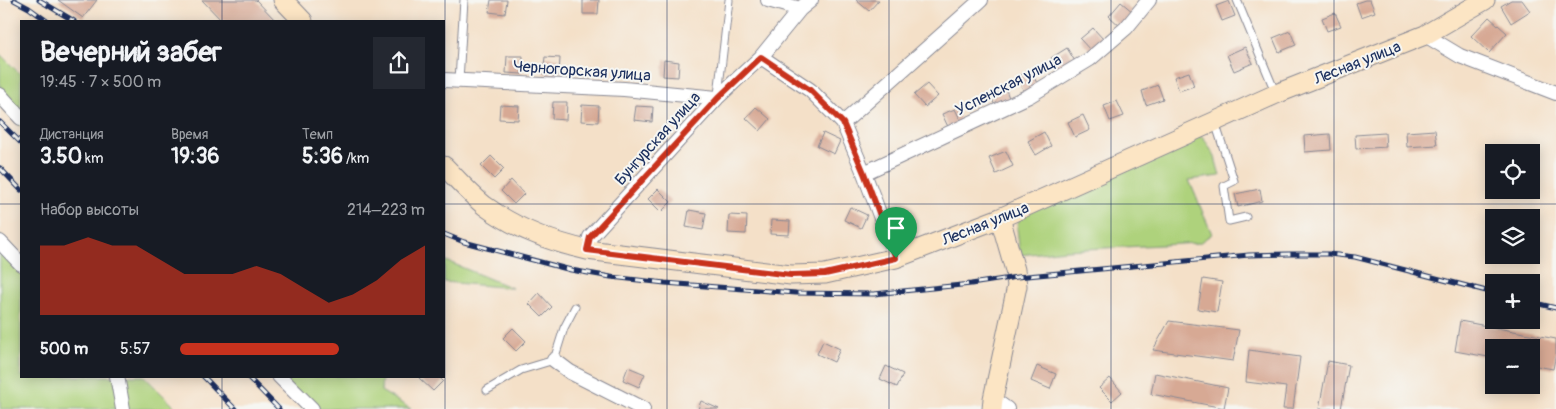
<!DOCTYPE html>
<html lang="ru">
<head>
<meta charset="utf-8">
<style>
	:root { --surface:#171b24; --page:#242831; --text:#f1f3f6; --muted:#9ea1a6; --accent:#c8321e }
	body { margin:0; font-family:Pangolin,sans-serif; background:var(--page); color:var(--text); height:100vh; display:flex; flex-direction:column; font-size:19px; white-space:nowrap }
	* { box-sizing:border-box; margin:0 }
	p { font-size:16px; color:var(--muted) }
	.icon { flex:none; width:28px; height:28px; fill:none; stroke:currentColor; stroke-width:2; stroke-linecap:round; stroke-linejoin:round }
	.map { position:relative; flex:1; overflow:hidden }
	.panel { position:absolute; left:20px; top:20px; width:425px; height:358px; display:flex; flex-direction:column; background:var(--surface); border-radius:0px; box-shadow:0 2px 12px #0003 }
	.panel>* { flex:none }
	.tools { position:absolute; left:1485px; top:144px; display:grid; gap:10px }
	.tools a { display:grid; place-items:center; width:55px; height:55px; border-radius:0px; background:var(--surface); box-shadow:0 2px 12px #0003; font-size:25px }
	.pin { position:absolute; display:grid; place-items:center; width:42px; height:42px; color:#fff; margin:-51px -21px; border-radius:50% 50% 50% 0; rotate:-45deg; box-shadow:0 0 5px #0007 }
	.pin .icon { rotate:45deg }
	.round { display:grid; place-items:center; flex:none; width:52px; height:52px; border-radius:0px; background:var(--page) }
	.summary { display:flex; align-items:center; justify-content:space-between; height:85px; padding:0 20px }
	h1 { font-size:28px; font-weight:700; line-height:38px }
	.metrics { display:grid; grid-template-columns:repeat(3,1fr); gap:8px; height:85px; padding:5px 20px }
	.metrics div { display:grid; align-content:center }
	.metrics b { font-size:21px; font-weight:700 }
	.metrics small { font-size:14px; font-weight:400 }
	.metrics p { font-size:14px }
	.chart { height:140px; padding:10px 20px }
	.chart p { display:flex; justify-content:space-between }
	.chart svg { width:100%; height:90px; margin-top:5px; fill:var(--accent); opacity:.7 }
	ul { padding:0 20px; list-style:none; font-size:16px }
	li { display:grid; grid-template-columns:80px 60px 1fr; align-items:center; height:38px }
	li i { height:12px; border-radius:6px; background:var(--accent) }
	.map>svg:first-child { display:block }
</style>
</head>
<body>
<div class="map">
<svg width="1556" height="409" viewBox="0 0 1556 409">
	<rect width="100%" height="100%" fill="#f6f6f2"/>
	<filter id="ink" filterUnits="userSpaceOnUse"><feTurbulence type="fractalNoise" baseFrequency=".02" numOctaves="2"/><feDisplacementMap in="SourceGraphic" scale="10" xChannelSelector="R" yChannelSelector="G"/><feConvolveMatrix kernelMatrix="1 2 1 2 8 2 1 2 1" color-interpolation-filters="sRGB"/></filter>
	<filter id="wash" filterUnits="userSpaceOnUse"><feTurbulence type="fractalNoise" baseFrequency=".0096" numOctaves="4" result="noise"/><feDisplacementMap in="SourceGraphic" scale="20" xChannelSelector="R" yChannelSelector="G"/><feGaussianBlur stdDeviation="1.12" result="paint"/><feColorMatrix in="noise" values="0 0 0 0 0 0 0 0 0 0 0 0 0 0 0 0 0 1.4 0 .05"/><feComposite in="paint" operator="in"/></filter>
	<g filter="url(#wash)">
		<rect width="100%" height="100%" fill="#f4e0c8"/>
		<path fill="#aed27c" stroke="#64806d" d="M0 54 21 75V127L0 106Z
			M1192 133 1204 138 1215 157 1220 176 1189 180 1212 234 1199 243 1066 250 1020 255 1017 228 1019 215Z
			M0 235 21 256V376H144L177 409H0Z
			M444 260 512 288 444 282Z
			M272 376H382L381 391 411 409H305Z"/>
		<g id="blocks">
			<path fill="#d7a994" d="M58 0H97L83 18Z
				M202 0H256L276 21H222Z
				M491 0H507L505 14 489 12Z
				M583 0H599L598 14H583Z
				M856 0H879L869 11Z
				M1365 0H1370L1375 12 1361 17 1356 3Z
				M1511 0H1522L1530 11 1511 23 1501 6Z
				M1229 1 1235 16 1222 21 1216 6Z
				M1121 2 1133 12 1121 27 1109 16Z
				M1335 13 1341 26 1327 31 1322 18Z
				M1489 17 1507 33 1489 53 1471 36Z
				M1093 28 1104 40 1091 51 1080 39Z
				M1290 31 1296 45 1279 52 1273 38Z
				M1245 47 1253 63 1234 71 1227 55Z
				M1067 48 1076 63 1059 73 1051 58Z
				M507 56H523L522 74 506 73Z
				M545 57 560 58 559 75 543 74Z
				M664 60 679 62 678 77 663 76Z
				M1029 70 1039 86 1026 94 1016 78Z
				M1189 72 1194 86 1179 91 1174 77Z
				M927 84 938 96 925 107 914 95Z
				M1158 85 1163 99 1146 105 1142 91Z
				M1006 90 1011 103 996 109 991 96Z
				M1117 101 1124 116 1110 121 1104 106Z
				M553 102H567L566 120 552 119Z
				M500 105 519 106 518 120 499 119Z
				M582 105 599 106 598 122 581 121Z
				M636 106 653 107 652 122 634 120Z
				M756 107 770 119 760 131 746 118Z
				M955 109 963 125 950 131 942 114Z
				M1083 115 1090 130 1075 137 1068 122Z
				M1435 130 1437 145 1407 147 1406 132Z
				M1044 132 1051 146 1036 155 1028 141Z
				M823 133 840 141 834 154 817 146Z
				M1385 133 1386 147 1356 149 1355 135Z
				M1330 134 1331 150 1305 152 1304 136Z
				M1006 151 1013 166 996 174 989 158Z
				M491 156 504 169 494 179 481 166Z
				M511 180 524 194 514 204 501 191Z
				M658 189 671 202 661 212 648 199Z
				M1260 189 1262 201 1238 207 1235 194Z
				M850 207 867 215 861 228 844 220Z
				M689 210 706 213 703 230 686 227Z
				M729 215 747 216 746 234 728 233Z
				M771 220 790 221 789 235 770 234Z
				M1203 279 1222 282 1217 312 1198 309Z
				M539 293 552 307 542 317 529 304Z
				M1169 321 1239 330 1233 361 1153 350Z
				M1460 321 1556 339V354L1553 369 1531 365V348H1494V358L1455 351Z
				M513 328 526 341 516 351 503 338Z
				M823 341 840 349 834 362 817 354Z
				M1249 350 1300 357 1293 409H1283L1286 387 1246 382Z
				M1328 361 1349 365 1341 409H1319Z
				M886 366 903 374 897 387 880 379Z
				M1037 366 1056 374 1050 389 1031 381Z
				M628 367 645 374 639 387 623 380Z
				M1155 373 1228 388 1224 408 1151 394Z
				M421 376H438L443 381 433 391 419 378Z
				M1110 378 1122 392 1112 401 1099 388Z
				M701 401 719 409H698Z"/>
		</g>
	</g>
	<g filter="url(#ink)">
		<use href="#blocks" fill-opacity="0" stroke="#888893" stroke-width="1"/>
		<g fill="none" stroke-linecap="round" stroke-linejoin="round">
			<g stroke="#888893" stroke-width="9">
				<path id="lane" d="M1237 0 1276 94
					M459 80 464 0
					M718 95 729 0
					M1215 122 1234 181 1224 186 1229 221 1246 217
					M487 390 521 370 554 360 564 328 575 307"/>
			</g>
			<g stroke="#888893" stroke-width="16">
				<path id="street" d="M768 0 800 9
					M1425 35 1460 56 1556 93
					M761 57 810 90 843 123 864 173 896 258
					M444 80 624 89 717 98
					M0 95 21 118
					M843 123 981 0
					M864 173 1029 96 1090 59 1126 28 1149 0
					M0 242 21 264
					M587 250 590 237 717 98 761 57 800 9 811 0
					M554 360 570 372 643 409
					M117 376 123 409
					M279 376 312 409
					M993 399 1007 409"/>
			</g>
			<g stroke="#888893" stroke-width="21">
				<path id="secondary" d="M283 0 303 21
					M444 166C457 179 471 195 485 206 515 228 551 242 587 250L791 275 825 274 896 258 1000 218 1276 94 1425 35 1485 0
					M992 409 993 399 1017 286 1015 270 1000 218"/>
			</g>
			<use href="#lane" stroke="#fff" stroke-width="7"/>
			<use href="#street" stroke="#fff" stroke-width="14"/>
			<use href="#secondary" stroke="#fce5c4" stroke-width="19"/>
			<g stroke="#1b2f5e" stroke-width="5">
				<path id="rail" d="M14 0 29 8 47 21
					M39 0 74 21
					M0 122 21 143
					M0 168 21 190
					M444 234 464 242 571 270 611 277 665 283 796 293 874 294 971 284 1017 277 1249 255 1289 254H1329L1355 257 1494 293
					M1531 302 1556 308
					M203 376 235 409
					M247 376 279 409"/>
			</g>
			<use href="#rail" stroke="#f6f6f2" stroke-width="3" stroke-dasharray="9" stroke-linecap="butt"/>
		</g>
	</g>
	<g fill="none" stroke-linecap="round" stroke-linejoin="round" filter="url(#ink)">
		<g stroke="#fff" stroke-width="10">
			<path id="route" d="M761 57 810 90 843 123 864 173 896 258 825 274 791 275 587 250 590 237 718 98Z"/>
		</g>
		<use href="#route" stroke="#c8321e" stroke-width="6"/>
	</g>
	<path fill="none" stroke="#1b2f5e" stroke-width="1" stroke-opacity="0.55" d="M222 0V21M445 0V409M667 0V409M889 0V409M1111 0V409M1334 0V409M0 204H21M444 204H1556M222 376V409"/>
	<g text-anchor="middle" stroke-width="4" stroke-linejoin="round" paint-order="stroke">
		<g font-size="16" fill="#1b2f5e" stroke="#f6f6f2">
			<text transform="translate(1357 62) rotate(-22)" y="6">Лесная улица</text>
			<text transform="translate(582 70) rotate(4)" y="6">Черногорская улица</text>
			<text transform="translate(1008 84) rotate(-27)" y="6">Успенская улица</text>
			<text transform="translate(657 138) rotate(-48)" y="6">Бунгурская улица</text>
			<text transform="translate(985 223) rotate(-22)" y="6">Лесная улица</text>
		</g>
	</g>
</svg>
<div class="tools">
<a><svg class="icon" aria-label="locate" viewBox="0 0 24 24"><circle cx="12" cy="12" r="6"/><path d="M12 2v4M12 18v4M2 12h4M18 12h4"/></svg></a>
<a><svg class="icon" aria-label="layers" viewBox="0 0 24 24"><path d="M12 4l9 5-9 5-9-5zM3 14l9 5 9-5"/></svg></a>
<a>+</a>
<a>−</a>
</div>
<div class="pin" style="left:896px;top:258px;background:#1e9e55"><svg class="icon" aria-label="arrive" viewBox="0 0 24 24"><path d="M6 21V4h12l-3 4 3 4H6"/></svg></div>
<section class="panel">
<div class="summary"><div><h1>Вечерний забег</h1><p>19:45 · 7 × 500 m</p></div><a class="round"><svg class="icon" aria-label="share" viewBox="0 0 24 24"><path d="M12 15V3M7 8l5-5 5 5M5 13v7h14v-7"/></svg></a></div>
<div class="metrics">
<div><p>Дистанция</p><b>3.50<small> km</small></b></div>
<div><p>Время</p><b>19:36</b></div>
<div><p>Темп</p><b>5:36<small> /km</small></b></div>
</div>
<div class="chart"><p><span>Набор высоты</span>214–223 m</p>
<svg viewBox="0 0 160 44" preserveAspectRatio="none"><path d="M0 44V10L10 10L20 6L30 10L40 10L50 17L60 24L70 24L80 24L90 20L100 24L110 31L120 38L130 34L140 27L150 17L160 10V44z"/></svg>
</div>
<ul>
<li><b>500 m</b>5:57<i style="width:65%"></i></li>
</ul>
</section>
</div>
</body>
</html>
